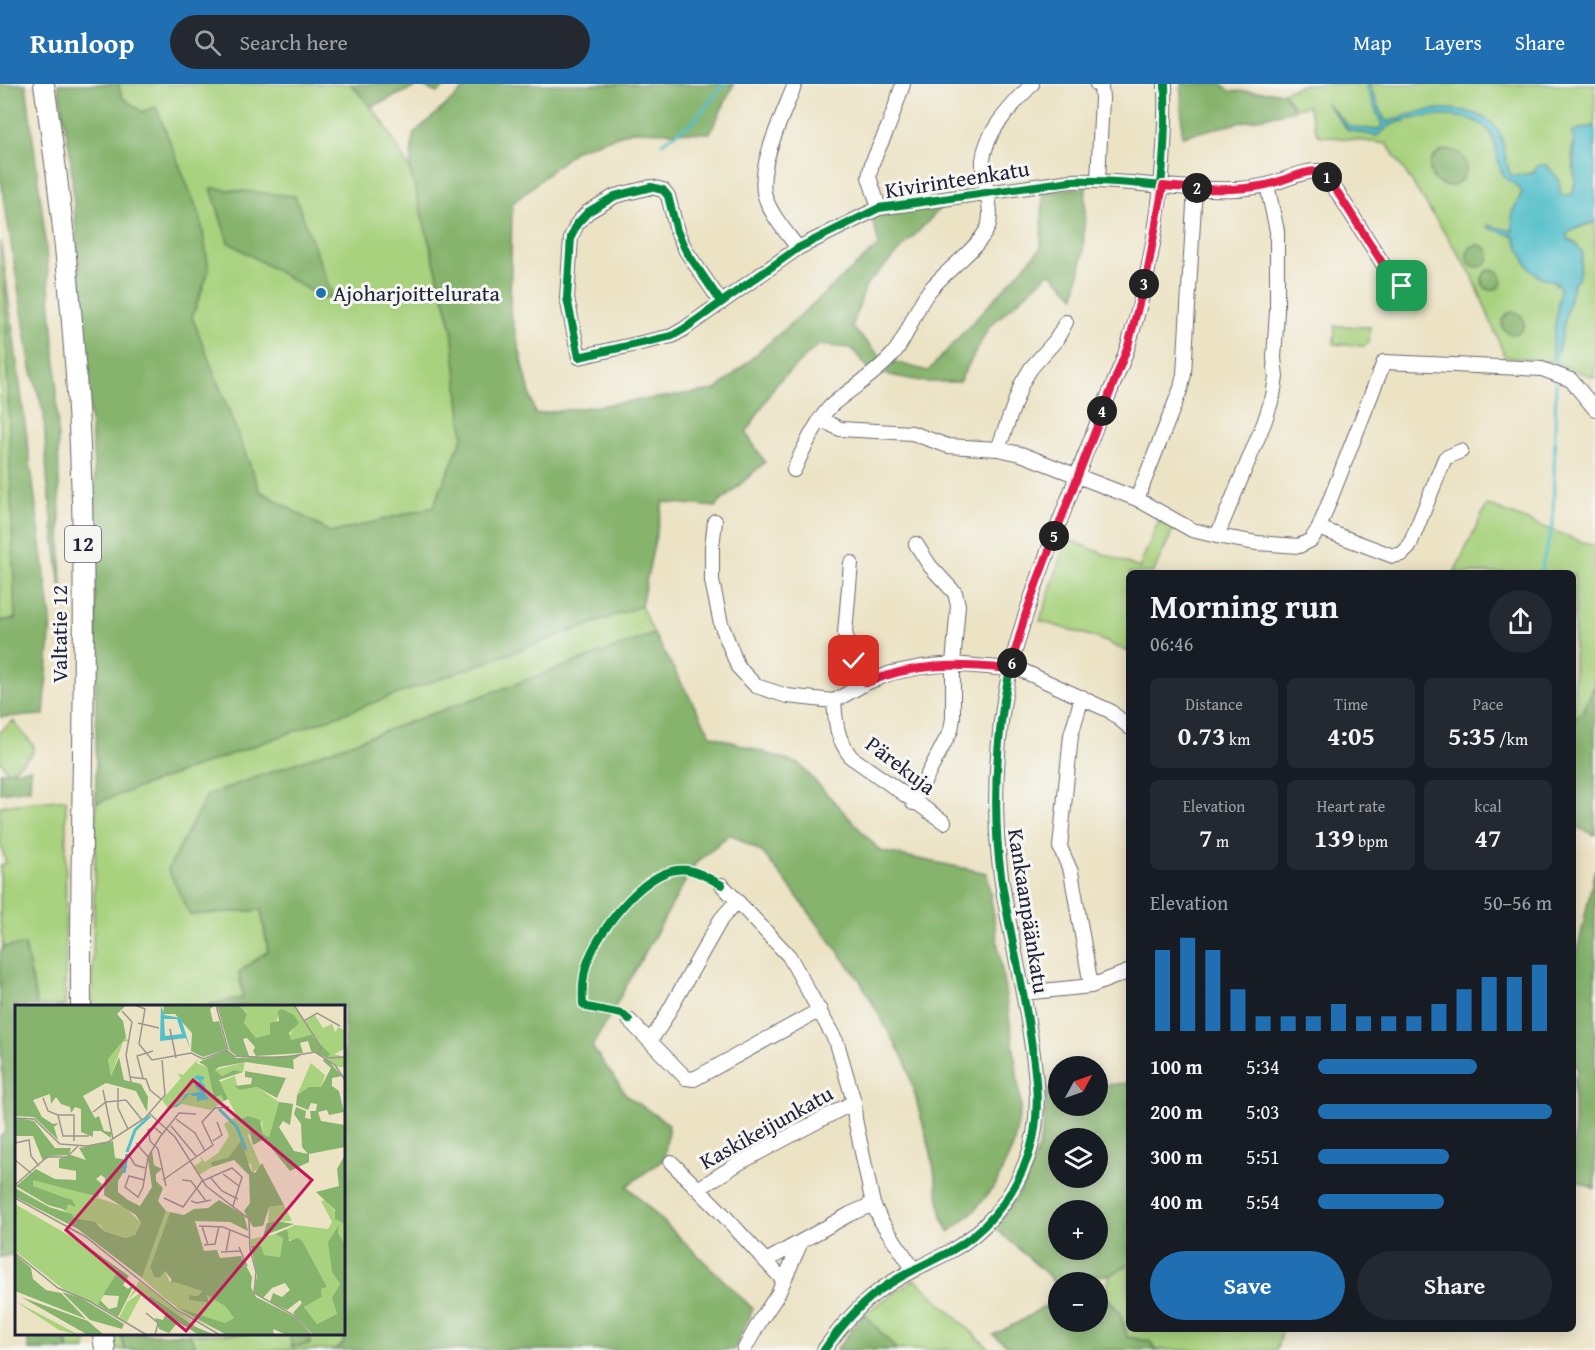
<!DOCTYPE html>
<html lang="en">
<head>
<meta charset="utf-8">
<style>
	:root { --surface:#171b24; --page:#242831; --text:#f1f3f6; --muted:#9ea1a6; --accent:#1f6fb2 }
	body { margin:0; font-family:"Gentium Book Plus",serif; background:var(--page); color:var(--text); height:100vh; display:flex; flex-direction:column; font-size:22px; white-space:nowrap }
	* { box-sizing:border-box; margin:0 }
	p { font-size:20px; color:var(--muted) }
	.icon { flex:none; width:33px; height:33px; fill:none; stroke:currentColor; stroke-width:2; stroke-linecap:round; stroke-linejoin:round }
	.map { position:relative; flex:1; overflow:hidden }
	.sheet { position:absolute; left:1126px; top:486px; width:450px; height:762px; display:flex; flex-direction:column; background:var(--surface); border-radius:9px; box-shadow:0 3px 15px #0003 }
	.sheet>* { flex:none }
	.needle { width:39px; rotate:50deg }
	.controls { position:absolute; left:1048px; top:972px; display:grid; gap:12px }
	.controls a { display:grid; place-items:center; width:60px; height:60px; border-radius:50%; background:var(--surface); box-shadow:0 3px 15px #0003; font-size:30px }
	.pin { position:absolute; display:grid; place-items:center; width:51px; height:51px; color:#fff; margin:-26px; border-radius:12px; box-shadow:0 3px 9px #0006 }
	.km { position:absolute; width:30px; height:30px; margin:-15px; border-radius:50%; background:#222; color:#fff; font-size:16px; line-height:30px; text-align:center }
	.round { display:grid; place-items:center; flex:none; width:63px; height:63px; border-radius:32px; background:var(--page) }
	.overview { display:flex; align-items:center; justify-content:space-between; height:102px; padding:0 24px }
	h1 { font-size:33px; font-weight:700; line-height:45px }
	.metrics { display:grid; grid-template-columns:repeat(3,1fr); gap:9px; height:102px; padding:6px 24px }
	.metrics div { display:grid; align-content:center; border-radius:9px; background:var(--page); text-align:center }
	.metrics b { font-size:26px; font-weight:700 }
	.metrics small { font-size:16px; font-weight:400 }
	.metrics p { font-size:16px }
	.chart { height:168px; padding:12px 24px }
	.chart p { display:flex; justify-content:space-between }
	.chart svg { width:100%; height:108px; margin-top:6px; stroke:var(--accent); stroke-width:6 }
	.button { display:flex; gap:12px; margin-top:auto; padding:12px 24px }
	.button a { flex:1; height:69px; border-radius:36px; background:var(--accent); color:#fff; font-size:24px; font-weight:700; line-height:69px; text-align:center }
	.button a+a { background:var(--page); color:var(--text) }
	ul { padding:0 24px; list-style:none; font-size:20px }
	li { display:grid; grid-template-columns:96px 72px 1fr; align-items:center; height:45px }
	li i { height:15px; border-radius:8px; background:var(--accent) }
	header { display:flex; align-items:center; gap:36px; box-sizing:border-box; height:84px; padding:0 30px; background:var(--accent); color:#fff }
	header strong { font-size:28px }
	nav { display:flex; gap:33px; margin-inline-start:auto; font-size:21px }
	.search { width:420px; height:54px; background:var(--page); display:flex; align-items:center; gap:15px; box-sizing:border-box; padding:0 21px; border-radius:33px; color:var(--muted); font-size:22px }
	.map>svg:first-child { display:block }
</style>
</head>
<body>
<header>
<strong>Runloop</strong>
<div class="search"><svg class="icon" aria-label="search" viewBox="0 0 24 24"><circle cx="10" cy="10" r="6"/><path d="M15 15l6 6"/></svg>Search here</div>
<nav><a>Map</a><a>Layers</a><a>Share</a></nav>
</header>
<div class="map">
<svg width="1595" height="1266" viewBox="0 0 1595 1266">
	<rect width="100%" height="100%" fill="#f6f6f2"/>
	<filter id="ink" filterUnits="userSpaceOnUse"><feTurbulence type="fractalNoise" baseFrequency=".0167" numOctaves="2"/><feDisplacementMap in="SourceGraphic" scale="12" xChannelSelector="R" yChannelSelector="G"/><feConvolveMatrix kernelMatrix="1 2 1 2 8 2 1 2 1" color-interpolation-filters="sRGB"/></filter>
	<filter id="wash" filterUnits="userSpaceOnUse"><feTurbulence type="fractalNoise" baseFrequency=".008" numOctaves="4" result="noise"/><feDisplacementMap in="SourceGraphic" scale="24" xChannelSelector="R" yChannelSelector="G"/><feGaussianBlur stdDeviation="1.35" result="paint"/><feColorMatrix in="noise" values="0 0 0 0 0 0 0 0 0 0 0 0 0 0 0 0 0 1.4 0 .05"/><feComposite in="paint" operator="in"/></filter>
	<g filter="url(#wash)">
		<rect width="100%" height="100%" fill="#ece3c5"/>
		<path fill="#a8d27e" stroke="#657a5c" stroke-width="1.5" d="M118 0H351L383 38 410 86 452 245 463 353 433 423 331 449 260 407 192 233 209 186 155 23 142 28 122 13Z
			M1305 0H1595V42L1577 46C1574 54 1572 63 1572 71 1572 85 1578 97 1572 110L1563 112 1560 108 1559 96 1547 81 1521 92 1520 104 1522 109 1512 129 1538 192 1549 195 1560 203 1552 267H1558L1571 209 1573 200 1578 195 1575 159 1568 155 1567 150 1573 146 1595 138V294L1554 278 1505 273 1472 191 1387 60 1318 51 1308 22 1295 24 1283 8Z
			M0 156 4 180 15 535 0 537Z
			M1335 242 1370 243 1369 259 1364 262 1334 260Z
			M1487 421 1595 463V601L1583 628 1574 634V489H1454Z
			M1160 434 1175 442 1153 489H1130L1129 568 1097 554 1040 537 1067 455 1139 484Z
			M641 522 654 550 207 711 190 831 261 826 268 867 239 888 243 914 210 920 211 922H92L96 719Z
			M13 637 34 662 32 670 9 689 0 677V648Z
			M66 715 65 922H37L25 861 3 863 0 838V782L6 779 0 760V722Z
			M1129 1180 1130 1245H1283L1276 1266H1156L1151 1257 1127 1253C1124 1239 1119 1221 1105 1213L1110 1191Z
			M915 1195 991 1266H897L864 1230Z
			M67 1250H85L86 1266H68Z
			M112 1250H121L125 1266H115Z
			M189 1250H289L293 1263 310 1260V1250H342L344 1259 336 1266H192L195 1260Z"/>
		<path fill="#86b46d" stroke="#546b54" stroke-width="1.5" fill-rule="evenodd" d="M0 0H26L44 142 56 282 62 513 47 394 44 330 31 284 0 90Z
			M58 0H118L122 13 142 28 156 23 201 135 209 186 192 233 260 407 331 449 433 423 463 353 452 245 410 86 413 50 470 0H734L710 49 632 47 576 66 512 120 510 227 535 330 716 306 879 161 872 133 881 129 943 122 866 201 852 243 882 274 870 286 851 264 818 261 776 300 746 349 765 378 715 423 663 418 641 522 96 719 95 396 70 68Z
			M351 0H448L437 9 420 1 371 23Z
			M1181 0H1222L1230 7 1283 8 1294 26 1182 52Z
			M1430 84a18 18 0 1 1 36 0a18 18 0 1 1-36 0Z
			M1086 103 1083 169 1075 212 1050 188 990 242 959 298H926L884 290 895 278 928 287 1041 164 1043 108Z
			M211 104 295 112 333 213 322 214 228 158Z
			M1467 172a11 11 0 1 1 22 0a11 11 0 1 1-22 0Z
			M4 180 51 536 44 631 0 633V537L15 535Z
			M1482 196a10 10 0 1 1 20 0a10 10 0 1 1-20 0Z
			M1502 239a11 11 0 1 1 22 0a11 11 0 1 1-22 0Z
			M654 550 711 651 799 680 880 767 987 789 1015 972 1021 1023 1013 1063 996 1100 975 1126 949 1148 942 1133 931 1069 906 979 859 895 793 807 763 769 730 750 695 780 592 963 628 1013 669 1040 664 1075 627 1102 753 1225 734 1266H336L344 1259V922H211L210 920 243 914 239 888 268 867 261 826 190 831 168 785 207 711Z
			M1595 601V751L1574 742V634L1583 628Z
			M31 685 30 705 0 709V688Z
			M1595 785V1105L1574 1096V997L1578 985 1574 979V883Z
			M25 861 37 922H16V1181L15 1170 0 1173V1053L6 1047 0 952V870L3 863Z
			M1129 997V1180L1110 1191 1080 1193 1067 1198H1059L1057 1203 1047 1190 994 1143C1002 1132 1012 1121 1019 1109 1038 1078 1045 1042 1047 1006L1059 1005V1022H1098V1002L1127 999ZM1059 1054H1098V1094H1059ZM1059 1126H1098V1166H1059Z
			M1098 1209C1118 1220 1122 1232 1127 1253L1151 1257 1156 1266H1014L993 1251 1019 1238 1059 1213V1238H1098Z
			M864 1230 897 1266H836Z
			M27 1250H67L68 1266H29Z
			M121 1250H189L195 1260 192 1266H125Z
			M289 1250H310V1260L292 1263Z"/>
		<path fill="#52bfca" stroke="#3a7082" stroke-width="1.5" d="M1365 0H1369L1382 31 1387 38C1398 35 1408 31 1419 28 1445 22 1489 23 1501 53 1506 65 1504 82 1512 92L1533 89 1538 81H1547L1559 96 1560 108 1563 112 1572 110C1580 93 1570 73 1575 53L1571 50 1577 46 1595 42V138L1573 145 1567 150 1568 155 1575 159 1583 169 1578 195 1573 200 1571 209 1558 267 1554 278 1552 267 1560 203C1554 195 1548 196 1539 192 1526 186 1520 165 1514 152L1488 144 1487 141 1513 147 1512 129 1522 109C1518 99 1508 99 1503 90 1495 78 1499 60 1489 47 1471 25 1411 30 1388 43 1385 46 1381 49 1377 52L1348 46 1325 18 1349 42 1377 46 1383 41C1375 30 1372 13 1365 0Z"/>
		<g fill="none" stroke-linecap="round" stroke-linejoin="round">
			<path stroke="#52bfca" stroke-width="3" d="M662 59 694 37 724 0
				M1554 278 1556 272V283
				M1540 489 1553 440 1556 298"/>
		</g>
	</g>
	<g filter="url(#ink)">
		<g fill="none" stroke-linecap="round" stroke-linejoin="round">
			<g stroke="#69666b" stroke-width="16">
				<path id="minor" d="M795 0C784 29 759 78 764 108 768 128 786 148 798 164
					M1097 0 1101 4 1102 14 1098 96
					M879 124 869 93 872 79 889 41 903 0
					M721 218 686 167 677 147 668 112 663 106 651 103 615 112 588 128 577 140 571 153 567 214 579 273 672 252 684 245 798 164 879 124 1071 97C1125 95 1180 107 1235 105 1246 105 1257 103 1267 101 1284 97 1302 86 1320 87L1338 109 1395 199 1402 202
					M820 335 840 345 912 349 948 362 998 365 1021 370 1137 415 1192 446 1217 452 1257 459 1299 462 1311 456 1319 444 1384 278 1542 285 1571 296 1595 325
					M998 365 1022 299 1031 284 1056 256 1066 238
					M794 386C801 369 819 332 833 320 853 303 876 290 893 270 909 252 914 225 929 207 945 187 973 169 986 147 997 129 981 97 983 76 986 46 1013 21 1032 0
					M1137 415 1181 304 1184 290 1195 104
					M715 437 712 463V497L721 540 738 583 756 602 787 612 834 617 866 599 891 589 921 583 953 580 1021 586 1110 627 1130 644
					M1319 444 1393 472 1402 470 1409 463 1445 374 1461 367
					M1217 452 1264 339 1273 312 1276 293 1274 274 1277 226V147L1267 101
					M851 479 845 549 854 577 866 599
					M1082 613 1071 651 1060 763 1071 788 1091 902
					M834 617C836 641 836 653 851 673L944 738
					M913 719 951 646 953 634V580L958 521 955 509 930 482 916 460
					M722 801 789 872 837 959 854 1018 855 1035 873 1120 881 1137 914 1186
					M1023 909 1091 902 1130 887
					M629 936 686 994 694 995 820 926
					M650 957 661 941 721 835 737 817
					M671 1078 718 1125 784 1197
					M698 1105 739 1079 854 1018
					M766 1177 850 1130 873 1120
					M744 1266 760 1237 778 1210 801 1158
					M824 1266C839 1245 855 1225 876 1209 898 1192 924 1181 949 1168 984 1149 1010 1117 1025 1080 1044 1036 1036 989 1029 943 1021 892 1008 842 1001 792 994 741 995 689 1001 638 1008 575 1030 516 1052 457 1069 414 1085 370 1102 327 1111 305 1121 284 1128 262 1155 176 1167 89 1165 0"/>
			</g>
			<g stroke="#69666b" stroke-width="22">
				<path id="highway" d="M44 0C65 138 78 277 82 416 87 585 80 754 81 922
					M103 1250 105 1266"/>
			</g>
			<use href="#minor" stroke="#fff" stroke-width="14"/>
			<use href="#highway" stroke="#fff" stroke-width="20"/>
			<g stroke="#f6f6f2" stroke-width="11">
				<path id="cycleway" d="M721 218 686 167 677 147 668 112 663 106 651 103 615 112 588 128 577 140 571 153 567 214 579 273 672 252 684 245 798 164 879 124 1071 97C1125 95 1180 107 1235 105 1246 105 1257 103 1267 101 1284 97 1302 86 1320 87L1338 109 1395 199 1402 202
					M629 936 622 930 587 923 583 920C582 905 583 888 589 874 602 843 648 780 688 786 698 787 712 796 722 801
					M824 1266C839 1245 855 1225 876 1209 898 1192 924 1181 949 1168 984 1149 1010 1117 1025 1080 1044 1036 1036 989 1029 943 1021 892 1008 842 1001 792 994 741 995 689 1001 638 1008 575 1030 516 1052 457 1069 414 1085 370 1102 327 1111 305 1121 284 1128 262 1155 176 1167 89 1165 0"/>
			</g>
			<use href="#cycleway" stroke="#00873e" stroke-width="8"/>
		</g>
	</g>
	<g fill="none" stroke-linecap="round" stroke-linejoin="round" filter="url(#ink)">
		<g stroke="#fff" stroke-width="12">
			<path id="route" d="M854 577 866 599C917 578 956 580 1010 585L1025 532 1038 495 1128 262 1148 185 1163 102C1197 105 1232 108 1266 101 1283 98 1302 86 1320 87L1338 109 1395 199 1402 202"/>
		</g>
		<use href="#route" stroke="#e11d48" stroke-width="8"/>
	</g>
	<circle fill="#1f6fb2" stroke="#f6f6f2" stroke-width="2" cx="321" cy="209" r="6"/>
	<g text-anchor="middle" stroke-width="6" stroke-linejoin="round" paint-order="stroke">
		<rect fill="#f6f6f2" stroke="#626272" stroke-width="1.5" x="65" y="442" width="36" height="36" rx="4.5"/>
		<g font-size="21" font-weight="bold" fill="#22223b">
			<text x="83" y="467">12</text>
		</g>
		<g font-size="22" fill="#22223b" stroke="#f6f6f2">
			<text transform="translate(957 95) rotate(-9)" y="8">Kivirinteenkatu</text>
			<text transform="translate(59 550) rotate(-90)" y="8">Valtatie 12</text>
			<text transform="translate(901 681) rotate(37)" y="8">Pärekuja</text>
			<text transform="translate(1029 827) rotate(81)" y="8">Kankaanpäänkatu</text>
			<text transform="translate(766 1043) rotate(-29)" y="8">Kaskikeijunkatu</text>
		</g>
		<g font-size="22" fill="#22223b" stroke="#f6f6f2" text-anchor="start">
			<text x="333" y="217">Ajoharjoittelurata</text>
		</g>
	</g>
	<g transform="translate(15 921)">
		<rect width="330" height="330" fill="#ece3c5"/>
		<path d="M224 0H279L290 18 299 9 308 23 317 19 320 27 324 22 330 26V44L319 49 330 52V62H322L313 54 299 32 276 35 274 31 279 23 267 4 255 29 241 33 229 18 232 8ZM109 31 114 36 108 37 96 71 93 54ZM184 53 181 58 192 62 199 93 206 90 209 96 196 105 167 99 154 105 147 95 166 73 162 68 168 70ZM230 57 228 67 219 65 207 71 200 65ZM296 58 310 70 306 82H294L282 90ZM220 71 223 85 242 82 264 97 254 132 248 129 247 117 226 115 236 126 233 131 246 162 237 167 236 159 214 152 196 157 197 162 184 170 179 161 187 156 184 150 190 157 203 148 214 131 209 119 222 111 204 77ZM23 173 110 202 126 218 120 230 110 233 89 226 85 220 59 213 48 205 54 194 18 181V175ZM310 195 330 218V208V239L323 228 325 220 316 255 317 267 325 279 318 293 322 309 302 319 289 302 307 292 306 284 312 282 288 237 271 234 272 224 280 220 313 224 317 217 306 196ZM0 199 69 239 103 266 83 300 52 287 0 246ZM269 200 277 216 253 217 254 202ZM151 206 155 207 135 262 139 272 145 273 150 266 155 278 160 276 187 286 183 291 173 290 174 295 194 298 192 289 210 301 219 313 210 318 163 303 212 330 172 310 147 291 127 273ZM260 229 268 233 265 252 249 250 236 241V234ZM124 276 184 322 127 289 112 317 104 313 112 297 125 288 122 285 113 295ZM0 296 19 306 64 330 44 325Z" fill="#a8d27e"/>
		<path d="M0 0H111L102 9 108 16 111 32 93 54 96 71 104 52 109 75 126 79 133 92 132 107 121 86 91 78 68 91 80 113 84 111 89 126 96 127V133L86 126H78V132L66 127V104L60 102 56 108 55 102 46 99 41 92 36 99 35 89 18 95 27 112 38 119 44 118 39 122 43 135 19 112 0 111ZM149 0H201L195 4 198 17 204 16 212 44 188 52 176 46 177 28 160 9H148ZM202 0H224L232 9 229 18 241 33 255 29V18L264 16 263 6 267 4 279 10 284 18 274 28 276 35 296 30 315 49 312 53 296 46 293 36 285 38 288 48 241 51 238 46 240 42 232 33 228 34 234 51H222L215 46ZM212 45 221 53 286 50 278 55 279 64 231 57 204 62 200 65 207 71 219 65 228 67 204 75 213 94 209 96 206 90 199 93 192 62 184 57ZM310 52 327 71 317 73V81L324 86 329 107 314 110 312 105 303 107 306 116 330 120V142L294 149V157L275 166 249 134 238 140 233 120 225 115 233 111 245 115 248 129 254 132 264 97 278 99 275 120 268 116 264 122 279 146 293 149 287 142 286 119 279 109 281 102 291 106 290 113 296 114 295 106H301L302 99 296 98 293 105 281 100 282 90 294 82H306L316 63 308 56ZM230 66 271 73 262 93 242 82 224 85 220 81 236 79 237 73 230 72ZM4 113 19 116 40 143H56L54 150 36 151 28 156 18 131H0V115ZM98 136 100 153 108 154 112 162 103 176V187L113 195 125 201 137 182 133 154 137 146 139 160 147 164 141 169V176L148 183 143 196 151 206 127 273 63 224 0 192V183L34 202 57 209 59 213 80 217 89 226 110 233 120 230 126 218 121 210 89 190 90 173 86 170 81 174 87 179 83 192 18 175V181L57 195 61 202 53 199 51 205 33 200 1 181 21 164 40 174 61 175V166L44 163V154L56 150 71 155 64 143ZM226 136 236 166 240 168 247 158 269 200 254 202 248 221 238 222 229 206 235 198 234 170 219 155 197 162 196 157 214 152ZM330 150 329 209 330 219 320 214V205L301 187 324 181 322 164ZM204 195 229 210 233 226 215 217 180 216 189 246 202 245 205 253 226 251 237 272 236 282 241 292 280 312 295 330H272L258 324 259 330H212L161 302 210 318 219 313 210 301 192 290 194 298 174 295 173 290 183 291 187 286 160 277 155 278 157 275 150 266 145 273 139 272 135 262 155 207 169 210 179 204 193 203ZM261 216 279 219 248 231 252 218ZM324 220 323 228 330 239V330H298L278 308 287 298 285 295 272 305 255 297 258 288 267 292 275 285 270 278 257 283 248 293 239 287 242 271 236 241H246L249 250 265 252 268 233 260 229 272 224 274 236 283 233 288 237 312 282 306 284 307 292 289 302 302 319 322 309 317 293 325 279 317 267 313 237ZM69 239 114 271 108 280 113 284 120 278 103 312 83 300 85 295 94 304 102 302 104 291 88 290 103 266ZM0 249 16 263 18 274 31 285 46 288 71 314 0 286ZM47 287 66 293 109 319 107 324 75 315ZM135 291 181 322 200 330H184L163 317 154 328 144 324 140 313 148 315 151 308 134 295ZM6 292 73 316 89 330H73Z" fill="#86b46d"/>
		<path d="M146 0 149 10 166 13 176 46 171 33 145 36ZM149 14H162L167 29 150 31ZM182 70 190 72 186 77 190 80V89L200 101 194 94 182 96V91H178L174 89 162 102H158L164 98 148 96 165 98 171 89 186 87 180 81 185 76 179 73Z" fill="#52bfca" fill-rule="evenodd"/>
		<path fill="none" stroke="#52bfca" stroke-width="3" d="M204 104 222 122 231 145M112 147 120 125 135 111M109 168 112 149"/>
		<path fill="none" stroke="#9b968e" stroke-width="1.5" d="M120 0 130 4 124 39 137 55 176 48 188 54 211 45 219 51 265 53 300 47 320 60 330 75M201 0 213 45M279 0 306 42 304 47M107 6 117 17 111 50 116 77M289 16 302 8 325 21M123 18 144 23M155 24 161 53M312 53 330 52M115 72 131 74 135 85 146 94M128 73 122 51 138 46M103 83V103L113 124M88 85 98 134M28 93 33 106 43 110 48 131H74M78 107 91 97 111 95 127 115M134 108 160 132 191 181 234 214 235 244 241 267 239 288 280 311 296 330M43 110H59V136M0 113 19 114 45 139 72 141 93 137 130 113 150 90 147 55M161 114 180 128 190 146M156 121 181 151M147 129 139 122 133 125 135 136 143 144 151 181M198 136 207 130 202 117M0 138 14 135 16 151 24 161M121 138 133 152M114 150 120 160 130 163M0 155 16 168M208 169 224 181M195 172 207 186 223 194M129 175 114 171 110 182 123 192 128 182 133 152 145 132 164 108 181 109M148 175 198 140 187 117 200 103 214 102M167 175 176 176 191 196M0 180 32 152H52L63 141M0 193 71 232 162 305 205 330M149 193 168 202 187 176 217 163 227 172 218 201M176 196 182 198 196 195M184 221 208 222 235 233M187 221 193 240M189 240 200 239 204 221M224 242 232 261M206 247 226 246M211 247 215 225M0 248 43 283 74 296 132 330M131 308 143 318 140 330"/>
		<path fill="#c2185b" fill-opacity="0.15" stroke="#c2185b" stroke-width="3" d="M178 75 297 175 171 326 51 225Z"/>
		<rect width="330" height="330" fill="none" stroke="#22223b" stroke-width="3"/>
	</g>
</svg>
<div class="controls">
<a><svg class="needle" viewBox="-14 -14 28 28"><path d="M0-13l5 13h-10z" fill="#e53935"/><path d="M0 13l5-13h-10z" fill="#9ea1a6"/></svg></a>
<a><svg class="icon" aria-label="layers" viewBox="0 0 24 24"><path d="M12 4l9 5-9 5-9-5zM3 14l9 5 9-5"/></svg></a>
<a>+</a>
<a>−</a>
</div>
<div class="pin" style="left:1402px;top:202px;background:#1e9e55"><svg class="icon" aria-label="arrive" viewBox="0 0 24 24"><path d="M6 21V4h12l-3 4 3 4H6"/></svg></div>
<div class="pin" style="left:854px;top:577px;background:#d93025"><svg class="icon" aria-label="check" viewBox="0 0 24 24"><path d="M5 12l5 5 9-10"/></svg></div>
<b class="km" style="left:1327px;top:93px">1</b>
<b class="km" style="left:1197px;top:104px">2</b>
<b class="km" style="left:1144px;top:200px">3</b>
<b class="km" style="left:1102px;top:327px">4</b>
<b class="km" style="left:1054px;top:452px">5</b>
<b class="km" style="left:1012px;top:579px">6</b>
<section class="sheet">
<div class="overview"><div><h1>Morning run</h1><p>06:46</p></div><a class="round"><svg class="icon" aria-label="share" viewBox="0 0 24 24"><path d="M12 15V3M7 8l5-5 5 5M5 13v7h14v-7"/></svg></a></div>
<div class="metrics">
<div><p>Distance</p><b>0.73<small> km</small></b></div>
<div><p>Time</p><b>4:05</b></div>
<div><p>Pace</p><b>5:35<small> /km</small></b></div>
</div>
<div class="metrics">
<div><p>Elevation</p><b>7<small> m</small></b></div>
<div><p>Heart rate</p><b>139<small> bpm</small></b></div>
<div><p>kcal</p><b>47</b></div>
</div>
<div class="chart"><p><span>Elevation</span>50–56 m</p>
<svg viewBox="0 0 160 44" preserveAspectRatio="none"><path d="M5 44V11M15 44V6M25 44V11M35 44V27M45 44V38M55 44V38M65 44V38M75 44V33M85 44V38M95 44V38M105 44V38M115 44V33M125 44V27M135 44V22M145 44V22M155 44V17"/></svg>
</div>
<ul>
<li><b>100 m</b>5:34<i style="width:68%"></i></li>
<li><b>200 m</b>5:03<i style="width:100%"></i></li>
<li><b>300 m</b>5:51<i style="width:56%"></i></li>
<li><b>400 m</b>5:54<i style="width:54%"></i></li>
</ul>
<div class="button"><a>Save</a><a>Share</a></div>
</section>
</div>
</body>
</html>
